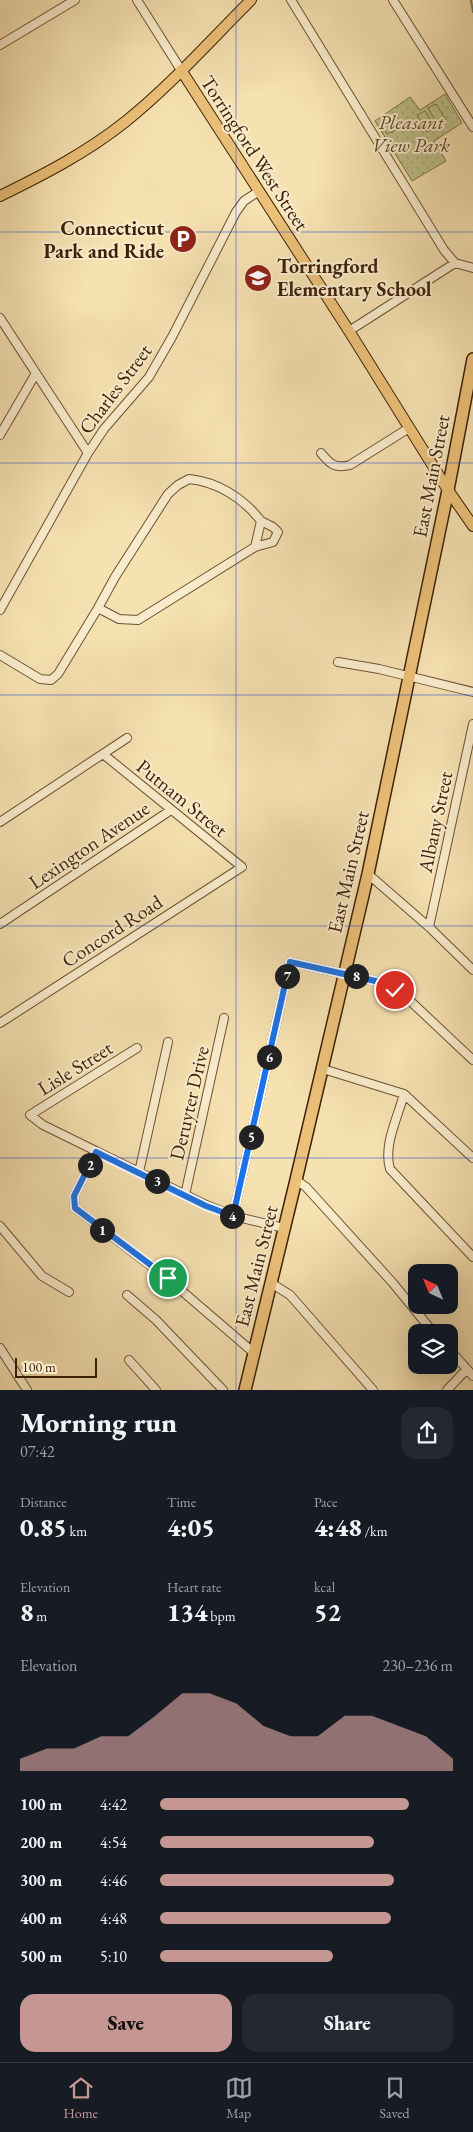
<!DOCTYPE html>
<html lang="en">
<head>
<meta charset="utf-8">
<style>
	:root { --surface:#171b24; --page:#242831; --text:#f1f3f6; --muted:#9ea1a6; --line:#363941; --accent:#c59692 }
	body { margin:0; font-family:"EB Garamond",serif; background:var(--page); color:var(--text); height:100vh; display:flex; flex-direction:column; font-size:19px; white-space:nowrap }
	* { box-sizing:border-box; margin:0 }
	p { font-size:16px; color:var(--muted) }
	.icon { flex:none; width:28px; height:28px; fill:none; stroke:currentColor; stroke-width:2; stroke-linecap:round; stroke-linejoin:round }
	.map { position:relative; height:1390px; overflow:hidden }
	.sheet { display:flex; flex-direction:column; background:var(--surface); flex:1 }
	.sheet>* { flex:none }
	.needle { width:32px; rotate:316deg }
	.tools { position:absolute; left:408px; top:1264px; display:grid; gap:10px }
	.tools a { display:grid; place-items:center; width:50px; height:50px; border-radius:10px; background:var(--surface); box-shadow:0 5px 20px #0002; font-size:25px }
	.scale { position:absolute; left:15px; bottom:12px; width:82px; box-sizing:border-box; padding-left:5px; border:2px solid #3f2109; border-top:0; font-size:14px; line-height:18px; white-space:nowrap; color:#3f2109; -webkit-text-stroke:4px #f9eccc; paint-order:stroke }
	.pin { position:absolute; display:grid; place-items:center; width:42px; height:42px; color:#fff; margin:-21px; border:2px solid #fff; border-radius:50%; box-shadow:0 1px 5px #0007 }
	.km { position:absolute; width:25px; height:25px; margin:-12px; border-radius:50%; background:#222; color:#fff; font-size:14px; line-height:25px; text-align:center }
	.round { display:grid; place-items:center; flex:none; width:52px; height:52px; border-radius:15px; background:var(--page) }
	.head { display:flex; align-items:center; justify-content:space-between; height:85px; padding:0 20px }
	h1 { font-size:28px; font-weight:800; line-height:38px }
	.figures { display:grid; grid-template-columns:repeat(3,1fr); gap:8px; height:85px; padding:5px 20px }
	.figures div { display:grid; align-content:center }
	.figures b { font-size:25px; font-weight:800 }
	.figures small { font-size:14px; font-weight:400 }
	.figures p { font-size:14px }
	.chart { height:140px; padding:10px 20px }
	.chart p { display:flex; justify-content:space-between }
	.chart svg { width:100%; height:90px; margin-top:5px; fill:var(--accent); opacity:.7 }
	.primary-button { display:flex; gap:10px; margin-top:auto; padding:10px 20px }
	.primary-button a { flex:1; height:58px; border-radius:15px; background:var(--accent); color:#111; font-size:20px; font-weight:800; line-height:58px; text-align:center }
	.primary-button a+a { background:var(--page); color:var(--text) }
	ul { padding:0 20px; list-style:none; font-size:16px }
	li { display:grid; grid-template-columns:80px 60px 1fr; align-items:center; height:38px }
	li i { height:12px; border-radius:6px; background:var(--accent) }
	.menu { display:flex; justify-content:space-around; align-items:center; height:70px; border-top:1px solid var(--line); background:var(--surface); font-size:14px; color:var(--muted) }
	.menu a { display:grid; justify-items:center; gap:2px }
	.menu .selected { color:var(--accent) }
	.map>svg:first-child { display:block }
</style>
</head>
<body>
<div class="map">
<svg width="473" height="1390" viewBox="0 0 473 1390">
	<defs>
		<pattern id="park-dots" width="8" height="8" patternUnits="userSpaceOnUse" patternTransform="scale(1.25)"><rect width="8" height="8" fill="#bec28a"/><path d="M2 2h.1M6 6h.1" fill="none" stroke="#a4a676" stroke-width="1.8" stroke-linecap="round"/></pattern>
	</defs>
	<rect width="100%" height="100%" fill="#f6e1b1"/>
	<filter id="stains"><feTurbulence type="fractalNoise" baseFrequency=".004" numOctaves="4"/><feColorMatrix values="0 0 0 0 .2 0 0 0 0 .09 0 0 0 0 .02 0 0 0 .5 -.17"/></filter>
	<radialGradient id="worn" r=".72"><stop offset=".6" stop-color="#630" stop-opacity="0"/><stop offset="1" stop-color="#630" stop-opacity=".3"/></radialGradient>
	<path fill="url(#park-dots)" stroke="#7e724a" d="M445 94 462 123 434 141 446 161 412 181 375 121 410 97 420 110Z"/>
	<path fill="#bec28a" stroke="#7e724a" d="M436 104 446 120 438 125 428 108Z
		M425 111 435 127 427 132 417 115Z
		M391 117 398 129 387 134 381 123Z"/>
	<g fill="none" stroke-linecap="round" stroke-linejoin="round">
		<path stroke="#787f68" stroke-width="2" d="M471 0 473 12"/>
		<g stroke="#6d5133" stroke-width="10">
			<path id="minor" d="M137 0 181 70
				M291 0 444 250 455 263 473 268
				M393 0 473 127
				M0 45 75 0
				M0 318 88 453
				M349 331 455 263
				M0 435 36 373
				M321 453C330 464 335 469 350 465L409 428
				M189 479C218 482 243 498 261 521L255 547 138 620 119 619 98 608 115 577 168 494 178 485Z
				M255 547 273 542 278 532 273 527 261 521
				M0 610 88 453 104 429 149 377 172 337 236 212 244 201 259 191
				M0 655 40 679 51 680 58 674 98 608
				M338 662 379 669 473 692
				M0 822 127 738
				M368 874 429 927 473 970
				M0 924 171 810
				M429 927 473 724
				M0 1023 242 867 103 754
				M137 1048 30 1115 43 1125 206 1205 233 1216 284 1228
				M323 1069 404 1094 473 1158
				M404 1094C398 1117 383 1145 390 1169L473 1257
				M96 1152 74 1196 75 1208 168 1279 254 1353
				M139 1172 168 1042
				M296 1180 306 1187 392 1282 433 1332
				M185 1195 224 1018
				M233 1216 290 962 380 982 406 997 473 1060
				M0 1226 42 1276 69 1292
				M271 1283 290 1295 373 1390
				M127 1295 156 1320 223 1390
				M0 1348 27 1390
				M449 1349 473 1376
				M129 1360 156 1390
				M447 1390 467 1369"/>
		</g>
		<g stroke="#3f2109" stroke-width="12">
			<path id="major" d="M181 70 349 331 448 490 473 526
				M0 196C43 175 86 153 125 122 169 87 211 40 251 0"/>
		</g>
		<g stroke="#3f2109" stroke-width="14">
			<path id="highway" d="M245 1390 296 1180 368 874 448 490 473 359"/>
		</g>
		<use href="#minor" stroke="#f9eccc" stroke-width="8"/>
		<use href="#major" stroke="#ebc078" stroke-width="10"/>
		<use href="#highway" stroke="#ebc078" stroke-width="11"/>
	</g>
	<g fill="none" stroke-linecap="round" stroke-linejoin="round">
		<g stroke="#fff" stroke-width="10">
			<path id="route" d="M168 1278 75 1208 74 1196 96 1152 206 1206 233 1216 290 962 380 982 395 990"/>
		</g>
		<use href="#route" stroke="#1a73e8" stroke-width="6"/>
	</g>
	<path fill="none" stroke="#1d4ed8" stroke-width="1" stroke-opacity="0.55" d="M236 0V1390M0 232H473M0 463H473M0 695H473M0 926H473M0 1158H473"/>
	<defs>
		<g id="parking-disc" transform="scale(1.4375)"><circle r="9.5" fill="#8f2418" stroke="#f9eccc"/><path d="M-3.5-5.5H1a3.5 3.5 0 0 1 0 7H-1V5.5H-3.5ZM-1-3.4V-.6H.8a1.4 1.4 0 0 0 0-2.8Z" fill="#fff"/></g>
		<g id="school-disc" transform="scale(1.4375)"><circle r="9.5" fill="#8f2418" stroke="#f9eccc"/><path d="M0-5L7-2L0 1L-7-2ZM-4 1L0 2.5L4 1V4Q0 6-4 4Z" fill="#fff"/></g>
	</defs>
	<g fill-rule="evenodd">
		<use href="#parking-disc" x="183" y="239"/>
		<use href="#school-disc" x="258" y="278"/>
	</g>
	<g text-anchor="middle" stroke-width="4" stroke-linejoin="round" paint-order="stroke">
		<g font-size="20" font-style="italic" fill="#5f4929" stroke="#f9eccc">
			<text x="411" y="129">Pleasant<tspan x="411" dy="23">View Park</tspan></text>
		</g>
		<g font-size="20" fill="#3f2109" stroke="#f9eccc">
			<text transform="translate(255 153) rotate(57)" y="7">Torringford West Street</text>
			<text transform="translate(115 389) rotate(-53)" y="7">Charles Street</text>
			<text transform="translate(431 476) rotate(-79)" y="7">East Main Street</text>
			<text transform="translate(182 798) rotate(39)" y="7">Putnam Street</text>
			<text transform="translate(435 822) rotate(-78)" y="7">Albany Street</text>
			<text transform="translate(89 845) rotate(-34)" y="7">Lexington Avenue</text>
			<text transform="translate(348 872) rotate(-77)" y="7">East Main Street</text>
			<text transform="translate(112 931) rotate(-33)" y="7">Concord Road</text>
			<text transform="translate(75 1068) rotate(-32)" y="7">Lisle Street</text>
			<text transform="translate(189 1103) rotate(-77)" y="7">Deruyter Drive</text>
			<text transform="translate(256 1266) rotate(-76)" y="7">East Main Street</text>
		</g>
		<g font-size="20" font-weight="bold" fill="#3f2109" stroke="#f9eccc" text-anchor="end">
			<text x="164" y="235">Connecticut<tspan x="164" dy="23">Park and Ride</tspan></text>
			<text x="277" y="273" text-anchor="start">Torringford<tspan x="277" dy="23">Elementary School</tspan></text>
		</g>
	</g>
	<rect width="100%" height="100%" filter="url(#stains)"/>
	<rect width="100%" height="100%" fill="url(#worn)"/>
</svg>
<div class="tools">
<a><svg class="needle" viewBox="-14 -14 28 28"><path d="M0-13l5 13h-10z" fill="#e53935"/><path d="M0 13l5-13h-10z" fill="#9ea1a6"/></svg></a>
<a><svg class="icon" aria-label="layers" viewBox="0 0 24 24"><path d="M12 4l9 5-9 5-9-5zM3 14l9 5 9-5"/></svg></a>
</div>
<div class="scale">100 m</div>
<div class="pin" style="left:168px;top:1278px;background:#1e9e55"><svg class="icon" aria-label="arrive" viewBox="0 0 24 24"><path d="M6 21V4h12l-3 4 3 4H6"/></svg></div>
<div class="pin" style="left:395px;top:990px;background:#d93025"><svg class="icon" aria-label="check" viewBox="0 0 24 24"><path d="M5 12l5 5 9-10"/></svg></div>
<b class="km" style="left:102px;top:1230px">1</b>
<b class="km" style="left:90px;top:1165px">2</b>
<b class="km" style="left:157px;top:1181px">3</b>
<b class="km" style="left:232px;top:1216px">4</b>
<b class="km" style="left:251px;top:1137px">5</b>
<b class="km" style="left:269px;top:1057px">6</b>
<b class="km" style="left:287px;top:976px">7</b>
<b class="km" style="left:356px;top:976px">8</b>
</div>
<section class="sheet">
<div class="head"><div><h1>Morning run</h1><p>07:42</p></div><a class="round"><svg class="icon" aria-label="share" viewBox="0 0 24 24"><path d="M12 15V3M7 8l5-5 5 5M5 13v7h14v-7"/></svg></a></div>
<div class="figures">
<div><p>Distance</p><b>0.85<small> km</small></b></div>
<div><p>Time</p><b>4:05</b></div>
<div><p>Pace</p><b>4:48<small> /km</small></b></div>
</div>
<div class="figures">
<div><p>Elevation</p><b>8<small> m</small></b></div>
<div><p>Heart rate</p><b>134<small> bpm</small></b></div>
<div><p>kcal</p><b>52</b></div>
</div>
<div class="chart"><p><span>Elevation</span>230–236 m</p>
<svg viewBox="0 0 160 44" preserveAspectRatio="none"><path d="M0 44V38L10 33L20 33L30 27L40 27L50 17L60 6L70 6L80 11L90 22L100 27L110 27L120 17L130 17L140 22L150 27L160 38V44z"/></svg>
</div>
<ul>
<li><b>100 m</b>4:42<i style="width:85%"></i></li>
<li><b>200 m</b>4:54<i style="width:73%"></i></li>
<li><b>300 m</b>4:46<i style="width:80%"></i></li>
<li><b>400 m</b>4:48<i style="width:79%"></i></li>
<li><b>500 m</b>5:10<i style="width:59%"></i></li>
</ul>
<div class="primary-button"><a>Save</a><a>Share</a></div>
</section>
<nav class="menu">
<a class="selected"><svg class="icon" aria-label="home" viewBox="0 0 24 24"><path d="M3 11l9-7 9 7M6 9v11h12V9"/></svg>Home</a>
<a><svg class="icon" aria-label="map" viewBox="0 0 24 24"><path d="M3 6l6-2 6 2 6-2v14l-6 2-6-2-6 2zM9 4v14M15 6v14"/></svg>Map</a>
<a><svg class="icon" aria-label="saved" viewBox="0 0 24 24"><path d="M7 4h10v16l-5-4-5 4z"/></svg>Saved</a>
</nav>
</body>
</html>
